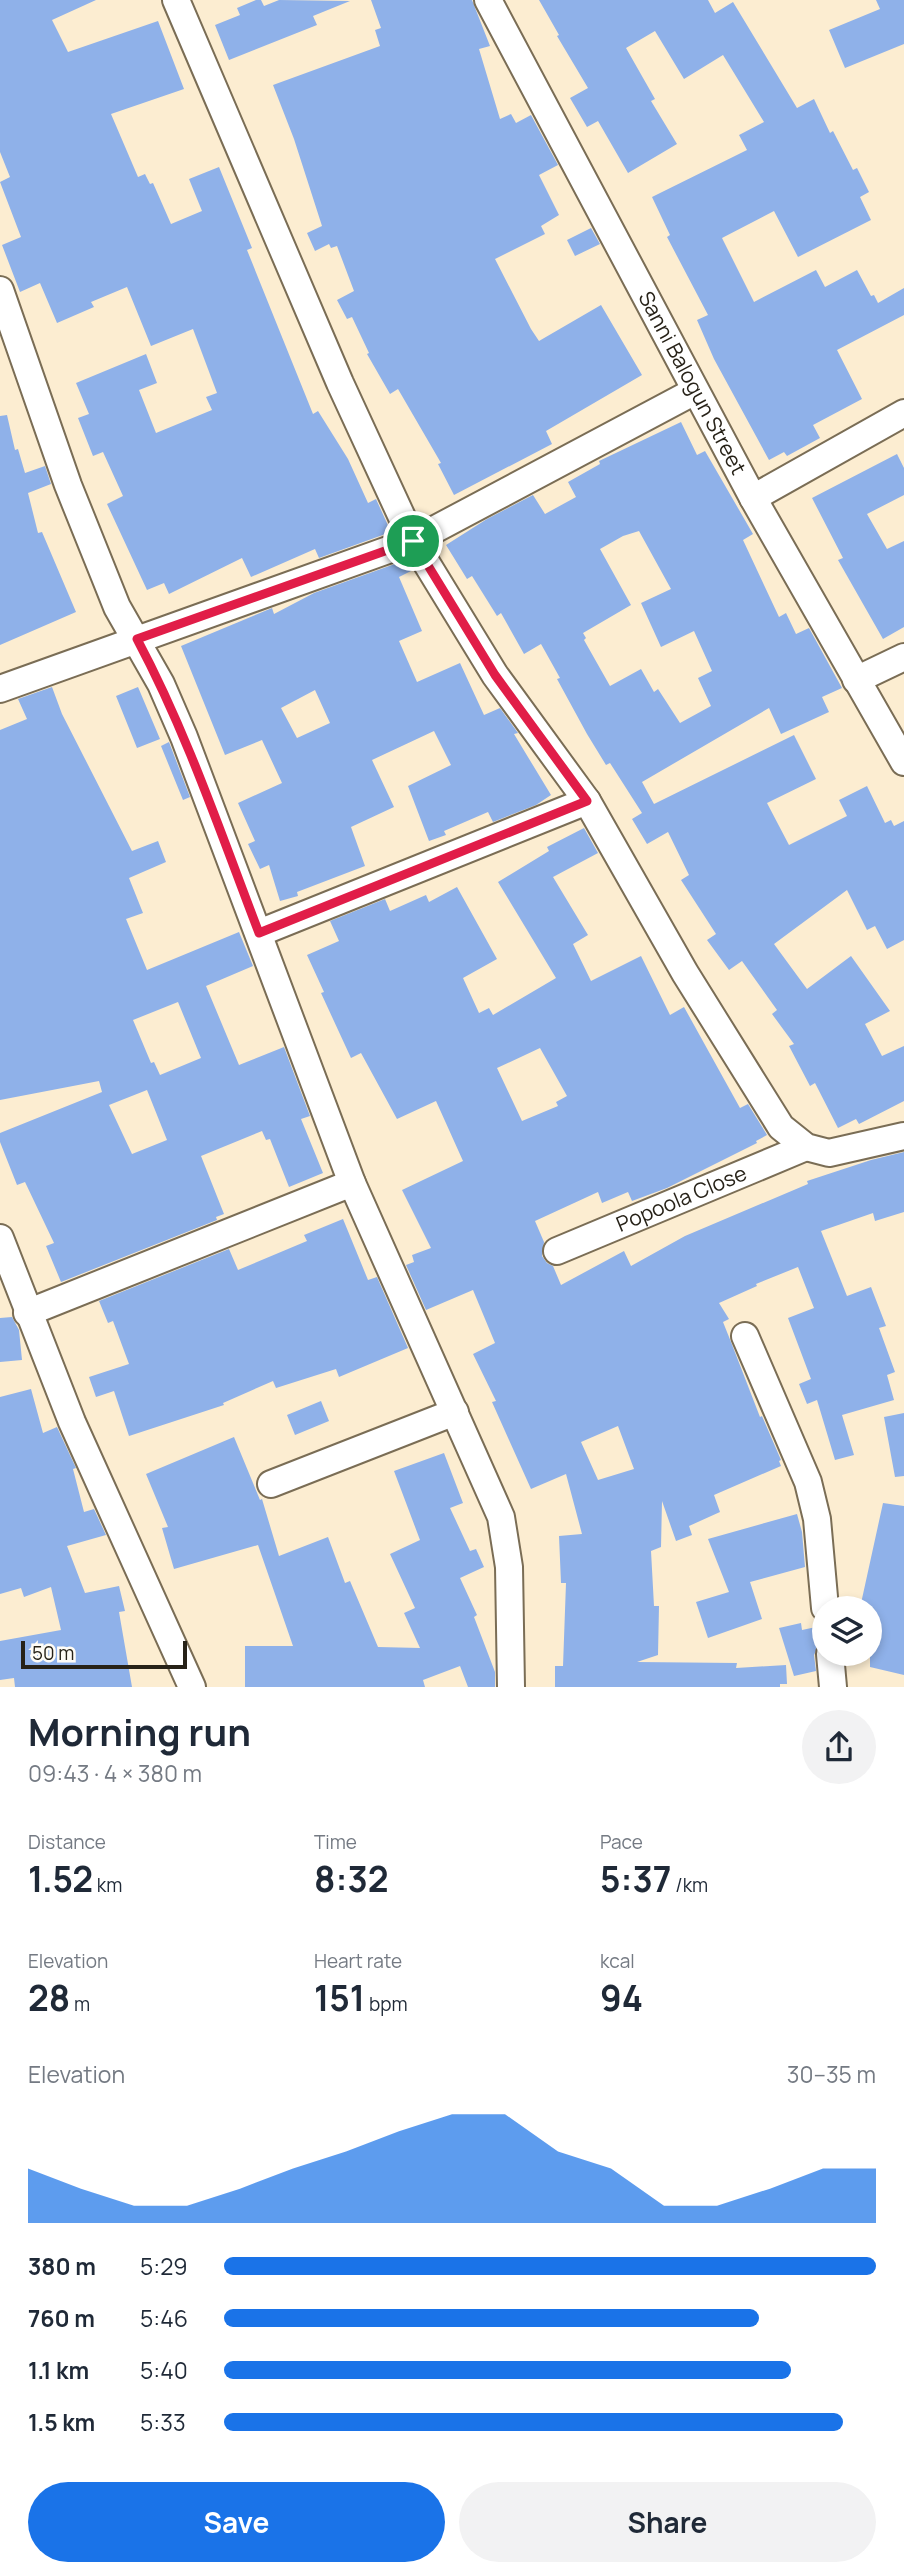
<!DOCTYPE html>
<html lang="en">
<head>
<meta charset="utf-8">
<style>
	:root { --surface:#fff; --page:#f2f2f3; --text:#1f2937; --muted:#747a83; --accent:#1a73e8 }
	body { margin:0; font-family:Manrope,sans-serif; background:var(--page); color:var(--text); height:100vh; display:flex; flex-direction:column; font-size:26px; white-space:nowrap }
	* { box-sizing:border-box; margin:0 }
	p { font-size:23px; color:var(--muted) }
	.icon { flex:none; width:38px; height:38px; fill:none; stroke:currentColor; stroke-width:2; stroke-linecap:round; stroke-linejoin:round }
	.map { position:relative; height:1687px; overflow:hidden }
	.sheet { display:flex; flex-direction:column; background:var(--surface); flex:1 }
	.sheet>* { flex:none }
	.tools { position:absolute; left:812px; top:1596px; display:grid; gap:14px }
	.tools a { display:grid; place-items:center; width:70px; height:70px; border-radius:50%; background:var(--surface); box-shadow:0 4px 10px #0003; font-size:35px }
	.scale { position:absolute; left:21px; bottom:18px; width:166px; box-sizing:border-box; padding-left:7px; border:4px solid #272218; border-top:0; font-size:19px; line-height:24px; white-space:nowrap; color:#272218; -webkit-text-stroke:5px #fffcf6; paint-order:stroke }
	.pin { position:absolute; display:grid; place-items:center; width:60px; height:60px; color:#fff; margin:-30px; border:4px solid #fff; border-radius:50%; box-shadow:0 2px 7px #0007 }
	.round { display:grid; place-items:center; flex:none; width:74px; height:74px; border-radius:37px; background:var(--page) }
	.summary { display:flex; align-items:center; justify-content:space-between; height:119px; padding:0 28px }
	h1 { font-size:38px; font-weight:700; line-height:52px }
	.metrics { display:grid; grid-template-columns:repeat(3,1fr); gap:10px; height:119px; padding:7px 28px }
	.metrics div { display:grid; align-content:center }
	.metrics b { font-size:35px; font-weight:700 }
	.metrics small { font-size:19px; font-weight:400 }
	.metrics p { font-size:19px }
	.chart { height:196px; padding:14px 28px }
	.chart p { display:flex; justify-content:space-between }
	.chart svg { width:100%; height:126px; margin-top:7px; fill:var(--accent); opacity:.7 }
	.primary-button { display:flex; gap:14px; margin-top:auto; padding:14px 28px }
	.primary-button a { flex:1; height:80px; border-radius:42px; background:var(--accent); color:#fff; font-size:28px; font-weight:700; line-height:80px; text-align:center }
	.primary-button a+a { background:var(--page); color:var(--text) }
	ul { padding:0 28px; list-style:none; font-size:23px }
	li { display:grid; grid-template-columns:112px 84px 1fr; align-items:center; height:52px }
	li i { height:18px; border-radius:9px; background:var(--accent) }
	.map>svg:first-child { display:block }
</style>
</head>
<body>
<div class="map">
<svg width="904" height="1687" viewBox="0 0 904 1687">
	<rect width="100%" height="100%" fill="#fcedd1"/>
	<path fill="#8fb1e9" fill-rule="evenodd" d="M0 0H96L52 20 68 52 158 21 184 89 111 114 138 177 145 174 150 184 153 183 171 224 202 211 189 179 219 167 252 248 247 250 313 414 318 411 348 459 368 503 376 499 391 532 319 558 315 549 251 577 242 558 169 594 164 583 147 590 107 504 123 496 103 452 93 456 78 418 89 414 76 383 146 354 157 383 139 390 156 433 212 410 206 397 217 393 193 329 151 346 127 287 91 302 94 307 57 323 40 283 20 292 2 245 21 237 0 182 10 177 0 152Z
		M256 0H261L264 6 279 0 350 1 313 16 317 25 229 60 215 25 240 15 237 8Z
		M371 0H472L490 46 479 49 500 119 511 114 516 123 531 115 558 165 539 175 559 215 541 226 545 234 495 259 531 329 539 341 601 305 642 375 546 431 552 444 454 495 438 464 441 463 398 389 390 394 367 354 369 353 352 317 347 319 337 300 354 291 337 246 331 248 329 244 315 251 307 233 322 226 294 139 273 85 380 46 375 30 381 28Z
		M539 0H708L715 13 733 2 797 108 814 99 830 133 833 131 853 170 857 168 869 192 860 197 871 220 798 257 774 211 722 238 754 302 816 270 825 287 857 270 871 296 874 295 878 303 904 288V315L837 350 862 399 813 425 820 438 787 456 784 452 769 460 714 359 697 320 708 315 667 237 670 235 652 197 747 150 739 135 764 122 723 55 684 79 655 31 626 48 655 99 651 101 677 144 628 173 598 121 587 127 570 98 588 88 557 36 559 35Z
		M876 0H904V44L845 68 829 30 880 9Z
		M591 228 600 244 575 256 567 240Z
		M7 415 15 450 18 449 25 473 45 466 51 484 28 493 38 533 42 532 76 612 0 645V416Z
		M681 422 697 455 705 451 753 534 743 540 779 617 786 613 796 634 809 628 842 688 822 697 829 712 781 734 769 708 642 782 654 804 794 735 816 779 767 803 789 845 847 816 839 800 867 786 885 823 891 820 894 826 904 821V940L887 949 875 926 867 930 847 890 774 944 807 989 851 956 890 1011 865 1024 882 1056 904 1046V1101L859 1124 856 1119 838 1128 815 1083 810 1086 789 1046 794 1044 772 1014 777 1010 742 961 729 970 707 940 716 934 681 880 689 875 668 832 647 844 632 819 642 813 610 763 606 765 587 734 557 679 560 678 541 644 524 654 501 613 497 616 472 576 467 579 446 545 487 519 533 495 545 514 576 497 568 482 600 464 599 461ZM639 531 671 589 641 603 661 647 694 631 712 671 698 678 711 706 680 723 658 689 654 692 641 669 610 686 584 640 586 638 583 633 631 605 600 549 623 536Z
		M897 454 904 468V495L867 514 887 549 904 541V627L883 639 838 560 843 558 812 498Z
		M406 560 411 571 399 577 422 631 399 641 417 682 460 663 484 715 500 708 518 733 514 734 551 795 536 805 493 822 488 812 444 831 446 835 429 841 408 786 451 765 434 731 372 760 394 807 351 827 365 866 297 892 298 896 280 901 269 865 260 869 248 844 255 841 238 803 282 783 262 740 225 755 181 646 272 608 274 614 314 593ZM315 690 330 723 297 738 281 708Z
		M52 687 62 714 132 851 158 841 166 862 129 878 143 913 126 919 147 970 239 932 253 966 206 986 239 1065 284 1047 310 1116 301 1119 323 1173 289 1187 270 1139 266 1140 262 1131 201 1156 224 1214 216 1217 217 1220 61 1282 46 1246 54 1243 25 1182 17 1185 0 1142V1133L102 1092 99 1081 0 1100V730L27 719 18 699ZM178 1002 201 1058 160 1075 154 1062 151 1063 133 1020ZM147 1090 167 1140 132 1154 109 1105Z
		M138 687 160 739 137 748 116 696Z
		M169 742 190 797 183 800 161 746Z
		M584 828 598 853 553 877 588 935 573 944 591 981 641 956 670 1015 684 1007 740 1108 748 1104 767 1135 756 1141 757 1143 667 1188 632 1201 628 1192 602 1203 598 1192 535 1221 544 1242 542 1256 547 1263 553 1266 561 1285 624 1251 631 1266 685 1236 808 1184 807 1181 871 1160 904 1152V1212L875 1221 873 1213 821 1231 847 1296 871 1287 886 1326 879 1328 895 1372 887 1375 894 1400 842 1415 854 1455 835 1460 817 1400 807 1404 799 1384 811 1379 788 1318 814 1308 798 1267 756 1284 757 1286 719 1303 729 1319 723 1322 731 1342 760 1417 762 1416 781 1460 779 1461 781 1466 714 1495 720 1512 689 1526 692 1535 676 1541 662 1501 661 1547 651 1551 654 1606H659L658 1655 637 1662 737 1663 736 1668 786 1665 787 1684H780V1687H555V1666H563L566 1583H561L559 1536 582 1534 566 1474 531 1489 492 1402 496 1401 473 1354 495 1343 473 1290 426 1310 406 1265 414 1262 412 1255 431 1248 402 1190 463 1161 436 1101 397 1119 361 1053 351 1058 321 993 324 992 307 955 339 941 330 921 385 899 390 911 426 895 429 902 457 887 497 959 463 978 479 1013 489 1008 493 1015 556 978 498 882 549 851 547 847ZM540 1048 567 1096 556 1102 558 1106 522 1121 497 1068ZM618 1426 634 1469 598 1480 581 1442Z
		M343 1219 368 1280 377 1277 408 1348 339 1377 336 1369 276 1388 273 1381 223 1403 224 1405 129 1436 114 1391 96 1397 89 1377 129 1364 113 1321 108 1323 99 1301 229 1249 238 1270 307 1241 304 1235Z
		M12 1317 19 1330 22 1360 0 1362V1318Z
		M31 1389 43 1433 57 1427 76 1468 73 1469 84 1512 94 1509 106 1535 67 1546 85 1593 119 1586 125 1611 119 1612 132 1687H15L14 1678 0 1680V1641L61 1630 51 1587 24 1597 21 1588 0 1594V1397Z
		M321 1401 329 1421 295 1435 287 1415Z
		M904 1413V1476L895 1477 884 1417Z
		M234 1437 260 1500 262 1499 279 1556 328 1537 345 1583 350 1581 378 1647 420 1648 404 1613 415 1608 390 1554 420 1540 394 1471 444 1453 463 1503 450 1508 470 1551 476 1549 484 1567 460 1578 477 1615 474 1617 495 1672V1687H468L460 1666 423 1680 425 1687H245V1646H293L258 1545 174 1569 162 1528 168 1527 146 1474Z
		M883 1503 904 1506V1675L870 1667V1608H860Z
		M797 1514 802 1532 805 1567 750 1582 762 1619 708 1638 696 1602 729 1592 708 1539Z
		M801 1623 802 1630 816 1627 819 1644 814 1655 816 1671 794 1676 779 1628Z"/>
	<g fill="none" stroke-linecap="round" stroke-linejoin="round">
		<g stroke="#7a6d55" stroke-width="30">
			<g id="street">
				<path d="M176 0 340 383 413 541 495 675 587 801 685 973 781 1127 806 1147 829 1153 904 1136"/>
				<path id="s1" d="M488 0 753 498 904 762"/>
				<path d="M0 290 68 485 105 577 117 607 161 684 184 737 352 1183 501 1517 509 1567 511 1687"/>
				<path d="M753 498 904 413"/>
				<path d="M856 680 904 657"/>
				<path d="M0 689 413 541 695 391"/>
				<path d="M259 933 587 801"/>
				<path d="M0 1238 72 1422 192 1687"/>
				<path id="s2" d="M557 1251 806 1147"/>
				<path d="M27 1313 352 1183"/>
				<path d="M745 1336 808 1482 817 1519 825 1608"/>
				<path d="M271 1484 455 1412"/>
				<path d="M830 1654 833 1687"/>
			</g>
		</g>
		<use href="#street" stroke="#fff" stroke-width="26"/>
	</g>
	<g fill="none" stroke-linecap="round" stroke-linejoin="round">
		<g stroke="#fff" stroke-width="14">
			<path id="route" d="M413 541 495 675 587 801 259 933C221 834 187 733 137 639Z"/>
		</g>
		<use href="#route" stroke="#e11d48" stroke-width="9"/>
	</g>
	<g text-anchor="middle" stroke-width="5" stroke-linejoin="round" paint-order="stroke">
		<g font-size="21" fill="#272218" stroke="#fffcf6">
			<text dy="7" stroke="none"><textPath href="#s1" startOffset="434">Sanni Balogun Street</textPath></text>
			<text dy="7" stroke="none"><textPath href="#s2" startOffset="135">Popoola Close</textPath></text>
		</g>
	</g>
</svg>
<div class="tools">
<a><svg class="icon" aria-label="layers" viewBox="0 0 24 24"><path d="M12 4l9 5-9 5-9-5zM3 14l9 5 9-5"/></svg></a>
</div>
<div class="scale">50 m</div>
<div class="pin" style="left:413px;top:541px;background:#1e9e55"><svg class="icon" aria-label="arrive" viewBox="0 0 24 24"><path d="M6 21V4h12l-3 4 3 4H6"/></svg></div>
</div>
<section class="sheet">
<div class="summary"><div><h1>Morning run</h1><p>09:43 · 4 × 380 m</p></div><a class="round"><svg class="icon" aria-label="share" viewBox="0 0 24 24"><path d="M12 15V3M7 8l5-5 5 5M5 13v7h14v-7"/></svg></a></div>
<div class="metrics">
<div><p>Distance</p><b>1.52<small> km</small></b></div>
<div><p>Time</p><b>8:32</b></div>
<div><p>Pace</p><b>5:37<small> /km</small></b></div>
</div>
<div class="metrics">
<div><p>Elevation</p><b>28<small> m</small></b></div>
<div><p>Heart rate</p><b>151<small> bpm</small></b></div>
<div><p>kcal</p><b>94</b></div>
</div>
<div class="chart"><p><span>Elevation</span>30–35 m</p>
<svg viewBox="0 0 160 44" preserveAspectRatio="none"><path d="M0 44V25L10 32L20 38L30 38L40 32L50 25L60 19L70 12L80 6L90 6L100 19L110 25L120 38L130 38L140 32L150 25L160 25V44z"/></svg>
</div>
<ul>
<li><b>380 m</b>5:29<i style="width:100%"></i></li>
<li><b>760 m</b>5:46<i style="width:82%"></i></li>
<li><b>1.1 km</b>5:40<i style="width:87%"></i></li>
<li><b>1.5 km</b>5:33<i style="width:95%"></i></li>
</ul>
<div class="primary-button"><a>Save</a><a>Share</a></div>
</section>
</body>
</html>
